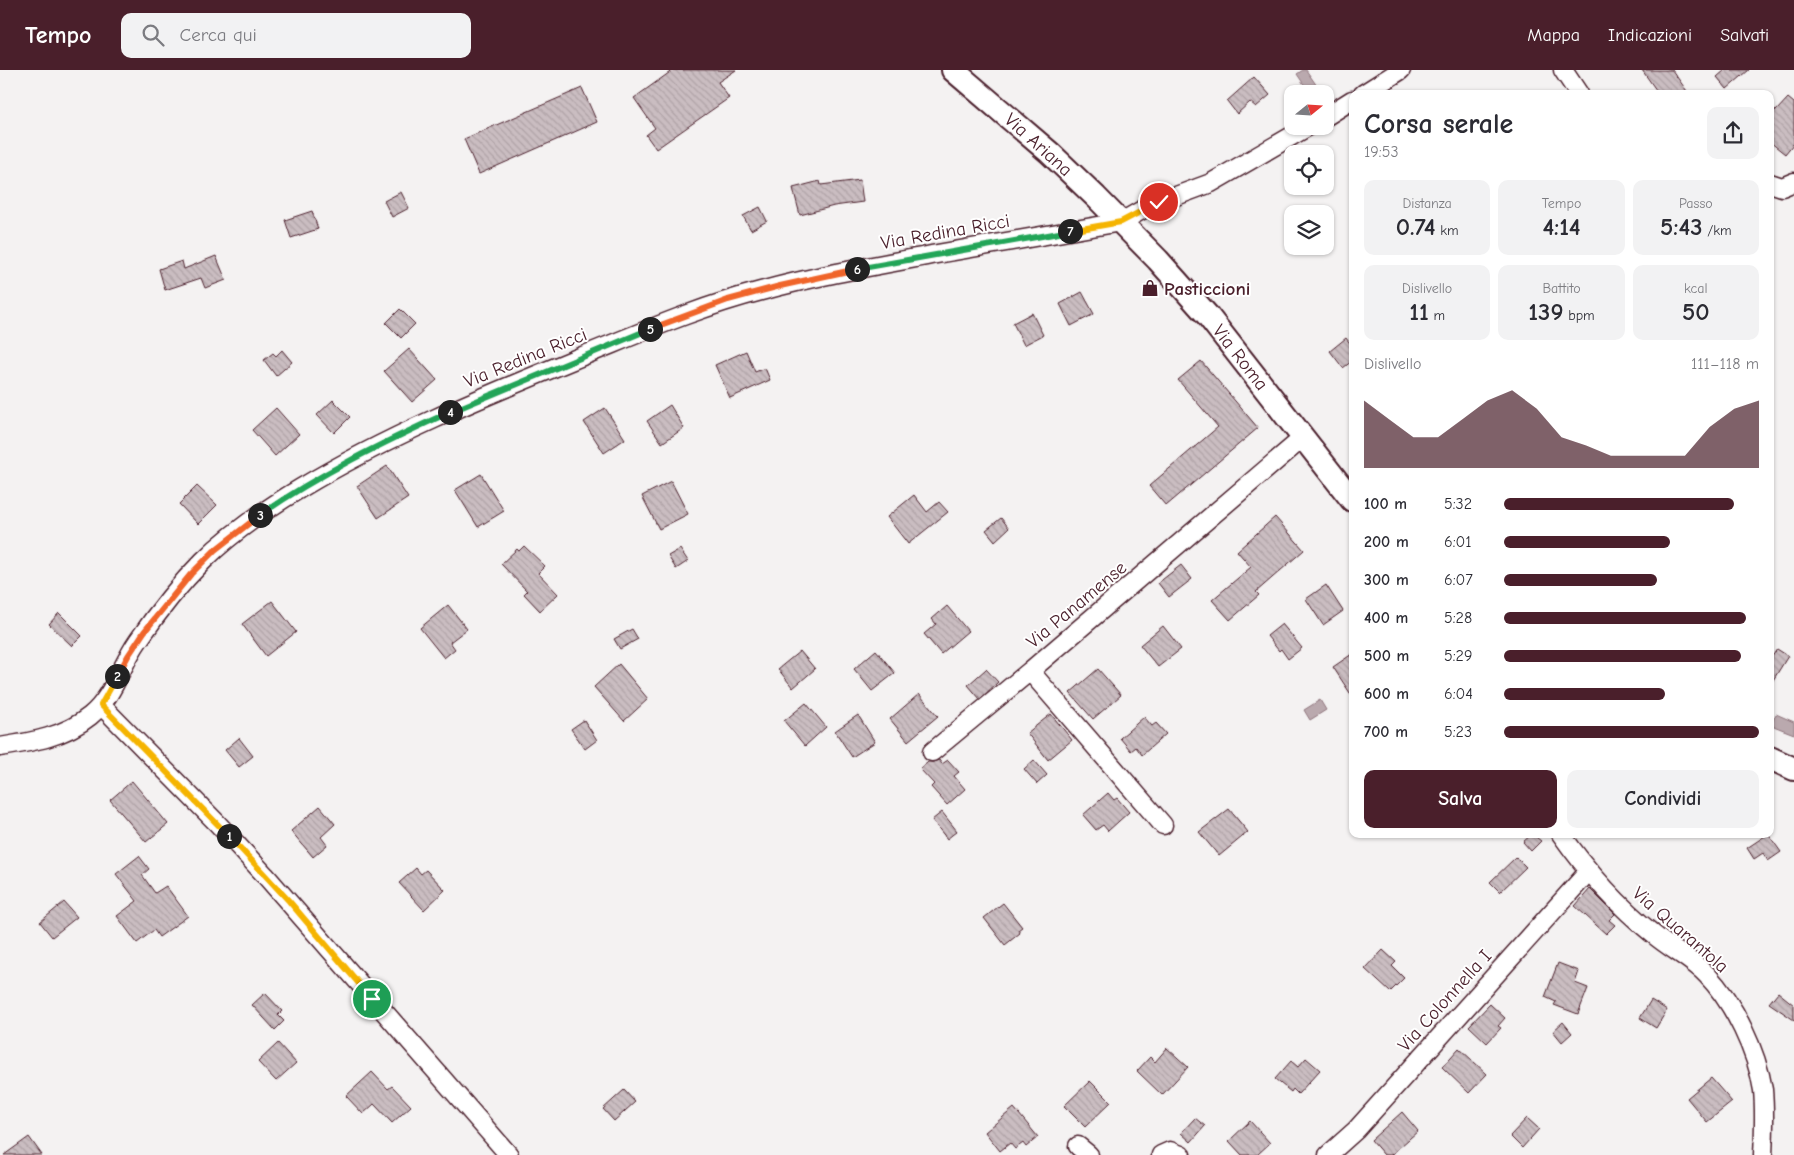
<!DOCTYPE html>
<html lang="it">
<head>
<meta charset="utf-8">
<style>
	:root { --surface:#fff; --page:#f2f2f3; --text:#2b2b33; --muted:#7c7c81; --accent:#4a1f2b }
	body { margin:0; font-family:"Comic Neue",sans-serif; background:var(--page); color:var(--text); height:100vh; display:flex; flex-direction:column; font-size:19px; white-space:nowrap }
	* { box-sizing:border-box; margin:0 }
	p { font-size:16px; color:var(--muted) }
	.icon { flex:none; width:28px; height:28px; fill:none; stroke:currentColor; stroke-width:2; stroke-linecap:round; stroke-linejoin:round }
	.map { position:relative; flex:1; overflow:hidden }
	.panel { position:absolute; left:1349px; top:20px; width:425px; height:748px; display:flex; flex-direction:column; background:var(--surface); border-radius:10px; box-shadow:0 1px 4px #0004 }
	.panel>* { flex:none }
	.needle { width:32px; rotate:72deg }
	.controls { position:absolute; left:1284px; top:15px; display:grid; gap:10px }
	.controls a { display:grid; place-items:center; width:50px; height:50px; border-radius:10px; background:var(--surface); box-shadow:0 1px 4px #0004; font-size:25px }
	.pin { position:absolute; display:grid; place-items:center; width:42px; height:42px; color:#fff; margin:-21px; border:2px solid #fff; border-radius:50%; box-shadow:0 1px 5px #0007 }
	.km { position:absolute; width:25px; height:25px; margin:-12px; border-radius:50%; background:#222; color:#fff; font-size:14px; line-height:25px; text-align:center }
	.round { display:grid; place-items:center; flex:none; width:52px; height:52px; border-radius:10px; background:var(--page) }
	.headline { display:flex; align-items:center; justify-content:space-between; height:85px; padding:0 15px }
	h1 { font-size:28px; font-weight:600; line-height:38px }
	.metrics { display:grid; grid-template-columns:repeat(3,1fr); gap:8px; height:85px; padding:5px 15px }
	.metrics div { display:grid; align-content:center; border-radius:10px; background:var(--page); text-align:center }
	.metrics b { font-size:25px; font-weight:600 }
	.metrics small { font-size:14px; font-weight:400 }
	.metrics p { font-size:14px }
	.chart { height:140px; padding:10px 15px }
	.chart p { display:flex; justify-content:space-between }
	.chart svg { width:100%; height:90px; margin-top:5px; fill:var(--accent); opacity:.7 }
	.primary-button { display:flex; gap:10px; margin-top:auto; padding:10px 15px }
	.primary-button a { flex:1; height:58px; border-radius:10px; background:var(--accent); color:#fff; font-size:20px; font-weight:600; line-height:58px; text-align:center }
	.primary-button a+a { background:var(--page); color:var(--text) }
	ul { padding:0 15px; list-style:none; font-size:16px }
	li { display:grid; grid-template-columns:80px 60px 1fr; align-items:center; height:38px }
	li i { height:12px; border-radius:6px; background:var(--accent) }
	header { display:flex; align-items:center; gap:30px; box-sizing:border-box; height:70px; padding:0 25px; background:var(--accent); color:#fff }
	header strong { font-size:24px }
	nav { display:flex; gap:28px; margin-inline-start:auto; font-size:18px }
	.search { width:350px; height:45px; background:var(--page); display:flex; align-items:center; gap:12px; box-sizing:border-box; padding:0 18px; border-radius:10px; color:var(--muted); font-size:19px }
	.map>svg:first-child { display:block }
</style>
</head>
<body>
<header>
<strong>Tempo</strong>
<div class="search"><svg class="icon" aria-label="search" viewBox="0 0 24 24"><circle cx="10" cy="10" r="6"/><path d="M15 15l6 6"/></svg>Cerca qui</div>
<nav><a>Mappa</a><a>Indicazioni</a><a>Salvati</a></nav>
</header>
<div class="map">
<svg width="1794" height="1085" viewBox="0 0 1794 1085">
	<defs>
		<pattern id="building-back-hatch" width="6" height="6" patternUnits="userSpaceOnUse" patternTransform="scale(1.25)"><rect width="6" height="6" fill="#cabdc1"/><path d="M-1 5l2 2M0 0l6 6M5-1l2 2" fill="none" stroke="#afa2a6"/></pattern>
	</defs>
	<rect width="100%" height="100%" fill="#f4f2f2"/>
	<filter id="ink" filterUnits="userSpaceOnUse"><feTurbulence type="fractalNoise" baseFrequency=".02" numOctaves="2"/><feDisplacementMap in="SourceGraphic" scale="10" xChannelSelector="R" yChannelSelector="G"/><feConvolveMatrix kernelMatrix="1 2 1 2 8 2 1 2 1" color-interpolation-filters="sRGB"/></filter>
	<g filter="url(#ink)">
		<path fill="#baa9ae" stroke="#8d727a" d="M1303 0H1306L1317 16 1309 22 1297 4Z
			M1320 630 1326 640 1310 650 1304 640Z
			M1776 644 1794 652V664L1771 655Z"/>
		<path fill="url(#building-back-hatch)" stroke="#4a1f2b" d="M673 0H736L718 12 729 28 656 79 646 65 655 58 634 28Z
			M1642 0H1672L1689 24H1659Z
			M1725 0H1749L1727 19 1717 7Z
			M1254 7 1270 25 1256 37 1250 32 1237 44 1227 31Z
			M582 18 597 52 479 104 464 69Z
			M1788 28 1794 33V73L1785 84 1770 72V36L1776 41Z
			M860 110 863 132 834 136 800 145 793 118 820 111 821 115Z
			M401 122 409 138 392 147 384 131Z
			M760 137 767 151 751 160 743 146Z
			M312 141 318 159 291 168 285 150Z
			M216 186 226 210 205 218 201 208 165 220 159 199 182 191 184 199Z
			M1082 222 1094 244 1071 256 1060 234Z
			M400 239 415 254 401 268 386 253Z
			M1032 243 1043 265 1024 275 1013 253Z
			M1346 268 1352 276V291L1343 298 1330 281Z
			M409 279 437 310 412 332 384 301Z
			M282 280 292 292 276 306 264 290 273 283 276 286Z
			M746 281 755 302 765 298 770 310 730 328 715 295Z
			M1201 291 1258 358 1166 436 1149 416 1218 357 1178 310Z
			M333 330 350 347 334 363 317 345Z
			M670 335 684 358 662 373 647 351Z
			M276 338 299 364 275 386 252 360Z
			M605 338 625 369 604 383 584 352Z
			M387 396 408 428 378 448 357 416Z
			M481 404 504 441 478 457 455 420Z
			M671 411 688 444 659 459 642 426Z
			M197 416 217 435 198 454 179 434Z
			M914 425 927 442 939 432 948 442 908 474 887 447Z
			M1275 447 1304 480 1256 522 1259 525 1230 550 1212 530 1251 497 1237 481Z
			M1001 448 1009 458 995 471 986 460Z
			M524 476 545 496 538 503 558 524 540 541 524 524 527 521 501 494 517 479 519 481Z
			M680 479 688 491 676 499 668 486Z
			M1181 495 1192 509 1169 527 1158 513Z
			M1326 515 1343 541 1323 555 1306 529Z
			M272 531 296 562 266 586 242 554Z
			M448 535 467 559 450 572 455 579 444 588 420 558Z
			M947 536 968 561 941 584 924 564 936 554 932 549Z
			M59 543 82 566 72 576 49 554Z
			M1282 554 1302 578 1288 589 1281 579 1279 581 1267 566Z
			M1163 556 1181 579 1158 597 1140 575Z
			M632 559 638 569 620 579 614 569Z
			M1777 579 1788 586 1770 615V590Z
			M876 580 895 603 872 621 854 599Z
			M800 581 815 599 793 618 778 599Z
			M1352 584V626L1333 597Z
			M619 594 648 629 624 651 594 617Z
			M986 599 998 612 980 629 968 615Z
			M1098 599 1121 625 1093 649 1070 623Z
			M919 624 938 646 908 671 890 649Z
			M806 633 826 657 805 676 784 651Z
			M1051 644 1072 670 1048 690 1027 663Z
			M858 645 875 672 852 687 835 661Z
			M1144 647 1152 656 1156 653 1166 664 1142 685 1136 677 1131 681 1120 668Z
			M584 650 597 670 585 679 571 659Z
			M239 668 253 686 239 697 225 680Z
			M939 690 942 694 948 690 959 702 954 706 965 719 947 735 931 717 934 714 920 699 928 692H933Z
			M1034 690 1047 705 1037 714 1024 699Z
			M132 711 168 754 146 772 110 730Z
			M1108 723 1114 730 1117 728 1129 742 1108 761 1103 755 1096 760 1083 745Z
			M320 736 335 754 321 767 327 775 313 787 291 761Z
			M1229 739 1248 762 1219 786 1199 762Z
			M942 742 957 761 947 769 932 750Z
			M1532 764 1541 771 1531 781 1523 772Z
			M1768 764 1781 782 1768 791 1763 783 1754 789 1747 778Z
			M139 786 149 799 142 805 155 823 166 816 188 846 159 867 154 860 137 873 117 846 137 831 116 804Z
			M1516 787 1526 797 1500 822 1490 812Z
			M416 798 421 804 426 800 445 820 424 840 399 813Z
			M1590 819 1615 844 1609 850 1615 855 1606 864 1575 836Z
			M64 832 77 847 52 867 40 852Z
			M1003 833 1022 857 1018 860 1020 863 1005 875 984 848Z
			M1383 880 1396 892 1392 896 1404 908 1390 922 1365 899Z
			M1558 893 1579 901 1575 913 1588 918 1578 944 1554 935 1556 932 1545 927Z
			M1778 922 1794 935V950L1769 933Z
			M265 923 282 941 278 945 284 951 275 960 252 935Z
			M1651 930 1667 940 1656 958 1640 948Z
			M1490 934 1505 948 1498 956 1501 958 1487 973 1469 956Z
			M1563 952 1572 963 1562 972 1553 961Z
			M278 973 296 993 276 1011 258 992Z
			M1167 978 1188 997 1162 1025 1137 1001 1150 987 1155 992Z
			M1459 978 1487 1004 1469 1023 1442 997Z
			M1306 988 1320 1000 1298 1024 1293 1019 1291 1022 1275 1009 1291 991 1298 997Z
			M372 1002 388 1019 392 1016 411 1036 392 1053 374 1034 363 1044 346 1026Z
			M1711 1008 1732 1032 1707 1052 1687 1028Z
			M1090 1011 1111 1032 1085 1057 1064 1036Z
			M624 1020 635 1032 614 1051 603 1039Z
			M1014 1038 1038 1067 1026 1077 1023 1073 1015 1079 1010 1073 1000 1081 985 1062Z
			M1402 1042 1418 1061 1391 1085H1384L1371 1070Z
			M1195 1048 1205 1056 1191 1072 1181 1063Z
			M1527 1048 1539 1059 1522 1078 1510 1066Z
			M1250 1051 1270 1073 1257 1085H1242L1229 1071Z
			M29 1067 42 1085H4Z"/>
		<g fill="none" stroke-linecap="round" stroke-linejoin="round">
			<g stroke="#4a1f2b" stroke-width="21">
				<path id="minor" d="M1563 0 1579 24
					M1363 24 1401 0
					M1325 47 1352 30
					M1770 113 1782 117 1794 112
					M101 635 217 753 265 805 509 1085
					M0 677C32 672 64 667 90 646 113 628 121 595 138 571 157 543 179 515 203 491 231 463 266 439 301 418 389 365 485 326 580 287 640 263 699 237 761 221 819 205 878 195 937 184 998 173 1060 163 1121 152L1149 136 1211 113 1309 56
					M932 682 1030 601
					M1163 755 1030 601 1304 367
					M1561 764C1587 801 1617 835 1653 864 1670 879 1692 889 1707 905 1734 933 1757 982 1763 1020 1765 1042 1764 1064 1763 1085
					M1078 1076 1089 1085
					M1161 1085 1170 1081 1181 1085
					M1328 1085 1356 1060 1589 801"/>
			</g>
			<g stroke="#4a1f2b" stroke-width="26">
				<path id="major" d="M953 0 1050 83 1096 127 1158 190 1208 246 1352 430
					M1770 688 1794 699"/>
			</g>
			<use href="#minor" stroke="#fff" stroke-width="18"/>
			<use href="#major" stroke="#fff" stroke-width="22"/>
		</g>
	</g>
	<g fill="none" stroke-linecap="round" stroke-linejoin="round" filter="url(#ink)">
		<g stroke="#fff" stroke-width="10">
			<path id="split-1" d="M229 766 289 831 372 929"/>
		</g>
		<g stroke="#fff" stroke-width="10">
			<path id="split-2" d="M117 606 101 635 229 766"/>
		</g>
		<g stroke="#fff" stroke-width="10">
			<path id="split-3" d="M117 606 128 586 144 562 191 504 215 480 260 445"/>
		</g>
		<g stroke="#fff" stroke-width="10">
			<path id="split-4" d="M260 445C319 404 384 372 450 342"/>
		</g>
		<g stroke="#fff" stroke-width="10">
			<path id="split-5" d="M450 342 650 259"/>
		</g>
		<g stroke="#fff" stroke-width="10">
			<path id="split-6" d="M650 259 728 230 780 216 857 199"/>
		</g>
		<g stroke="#fff" stroke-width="10">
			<path id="split-7" d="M857 199 1070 161"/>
		</g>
		<g stroke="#fff" stroke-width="10">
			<path id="split-8" d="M1070 161 1121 152 1159 132"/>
		</g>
		<use href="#split-1" stroke="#f5b400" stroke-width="6"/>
		<use href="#split-2" stroke="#f5b400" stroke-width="6"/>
		<use href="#split-3" stroke="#f0652b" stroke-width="6"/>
		<use href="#split-4" stroke="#22a559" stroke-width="6"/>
		<use href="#split-5" stroke="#22a559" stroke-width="6"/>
		<use href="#split-6" stroke="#f0652b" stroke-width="6"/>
		<use href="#split-7" stroke="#22a559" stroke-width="6"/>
		<use href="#split-8" stroke="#f5b400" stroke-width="6"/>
	</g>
	<defs>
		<g id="shop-bare" transform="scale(1.35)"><path d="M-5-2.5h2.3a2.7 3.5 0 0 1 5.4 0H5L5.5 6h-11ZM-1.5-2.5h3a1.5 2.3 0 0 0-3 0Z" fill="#4a1f2b" stroke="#fff" stroke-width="2.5" paint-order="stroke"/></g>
	</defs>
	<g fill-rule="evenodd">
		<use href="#shop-bare" x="1150" y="218"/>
	</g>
	<g text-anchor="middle" stroke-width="4" stroke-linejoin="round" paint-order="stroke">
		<g font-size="19" fill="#4a1f2b" stroke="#fff">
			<text transform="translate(1039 74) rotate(42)" y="7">Via Ariana</text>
			<text transform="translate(945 161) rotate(-10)" y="7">Via Redina Ricci</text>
			<text transform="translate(525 287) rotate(-22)" y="7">Via Redina Ricci</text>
			<text transform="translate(1241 287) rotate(52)" y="7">Via Roma</text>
			<text transform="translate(1076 534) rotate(-40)" y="7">Via Panamense</text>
			<text transform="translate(1681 859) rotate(41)" y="7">Via Quarantola</text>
			<text transform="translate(1444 930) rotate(-48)" y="7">Via Colonnella I</text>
		</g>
		<g font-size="19" font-weight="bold" fill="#4a1f2b" stroke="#fff" text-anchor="start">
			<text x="1164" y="225">Pasticcioni</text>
		</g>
	</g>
</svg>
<div class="controls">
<a><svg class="needle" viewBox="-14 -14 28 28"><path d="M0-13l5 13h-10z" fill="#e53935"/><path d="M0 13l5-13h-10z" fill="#7c7c81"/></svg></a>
<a><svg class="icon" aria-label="locate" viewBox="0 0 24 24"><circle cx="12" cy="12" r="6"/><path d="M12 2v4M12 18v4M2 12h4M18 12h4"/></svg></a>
<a><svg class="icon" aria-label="layers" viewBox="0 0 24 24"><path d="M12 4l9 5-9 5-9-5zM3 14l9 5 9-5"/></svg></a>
</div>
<div class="pin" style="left:372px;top:929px;background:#1e9e55"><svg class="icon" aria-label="arrive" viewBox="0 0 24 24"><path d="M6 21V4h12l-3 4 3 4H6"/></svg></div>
<div class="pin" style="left:1159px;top:132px;background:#d93025"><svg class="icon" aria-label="check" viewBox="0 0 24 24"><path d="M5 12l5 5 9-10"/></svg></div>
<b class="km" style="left:229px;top:766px">1</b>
<b class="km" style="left:117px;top:606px">2</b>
<b class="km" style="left:260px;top:445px">3</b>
<b class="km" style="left:450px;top:342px">4</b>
<b class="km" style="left:650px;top:259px">5</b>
<b class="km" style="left:857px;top:199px">6</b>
<b class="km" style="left:1070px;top:161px">7</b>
<section class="panel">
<div class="headline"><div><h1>Corsa serale</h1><p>19:53</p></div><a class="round"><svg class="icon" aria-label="share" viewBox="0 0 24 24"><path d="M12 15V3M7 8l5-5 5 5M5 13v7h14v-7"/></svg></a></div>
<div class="metrics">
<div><p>Distanza</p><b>0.74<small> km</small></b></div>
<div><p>Tempo</p><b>4:14</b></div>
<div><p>Passo</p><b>5:43<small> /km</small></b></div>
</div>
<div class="metrics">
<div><p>Dislivello</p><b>11<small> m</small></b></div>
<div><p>Battito</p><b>139<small> bpm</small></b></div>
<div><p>kcal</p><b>50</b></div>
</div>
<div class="chart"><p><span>Dislivello</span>111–118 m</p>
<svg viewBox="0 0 160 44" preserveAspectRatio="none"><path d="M0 44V11L10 20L20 29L30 29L40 20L50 11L60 6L70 15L80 29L90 33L100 38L110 38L120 38L130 38L140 24L150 15L160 11V44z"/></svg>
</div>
<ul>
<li><b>100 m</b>5:32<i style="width:90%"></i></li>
<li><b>200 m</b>6:01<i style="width:65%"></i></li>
<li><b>300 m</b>6:07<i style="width:60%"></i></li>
<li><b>400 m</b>5:28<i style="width:95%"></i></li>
<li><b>500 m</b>5:29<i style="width:93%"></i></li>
<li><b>600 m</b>6:04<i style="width:63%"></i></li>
<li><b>700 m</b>5:23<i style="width:100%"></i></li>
</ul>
<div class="primary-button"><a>Salva</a><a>Condividi</a></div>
</section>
</div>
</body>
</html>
